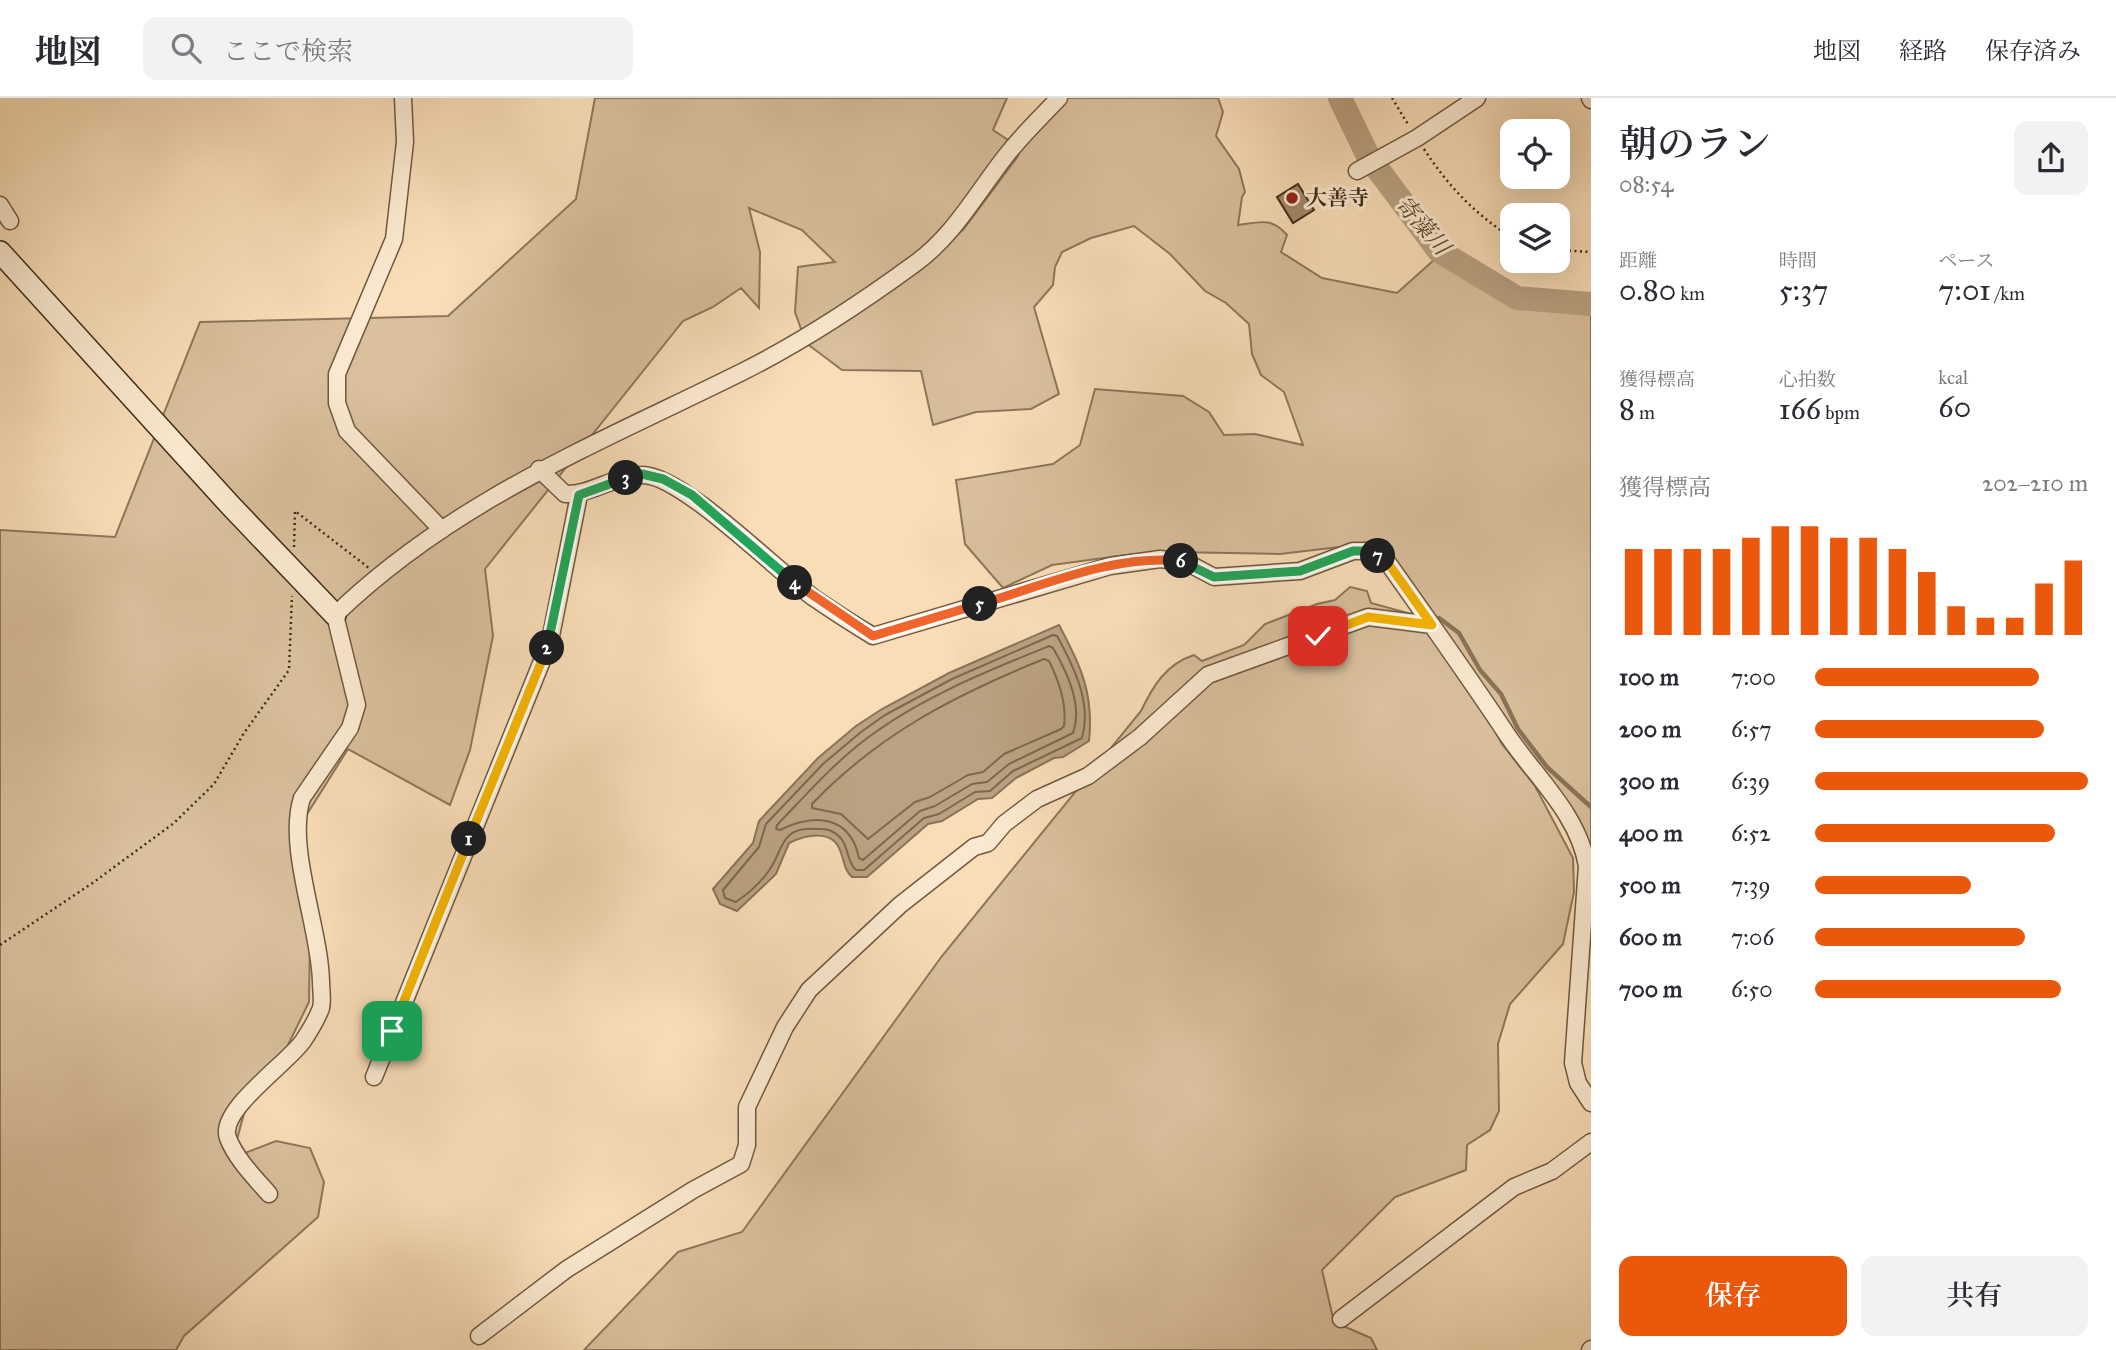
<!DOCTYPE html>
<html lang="ja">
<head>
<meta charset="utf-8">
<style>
	:root { --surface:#fff; --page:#f2f2f3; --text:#2b2b33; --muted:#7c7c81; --line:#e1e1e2; --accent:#ea580c }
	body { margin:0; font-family:"IM FELL Great Primer","Noto Serif JP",serif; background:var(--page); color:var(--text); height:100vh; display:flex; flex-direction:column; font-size:26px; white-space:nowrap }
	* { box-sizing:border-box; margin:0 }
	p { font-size:23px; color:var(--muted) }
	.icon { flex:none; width:38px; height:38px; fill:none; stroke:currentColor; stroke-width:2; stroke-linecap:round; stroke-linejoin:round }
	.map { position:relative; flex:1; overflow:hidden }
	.drawer { display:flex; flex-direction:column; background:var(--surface); width:525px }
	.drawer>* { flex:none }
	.tools { position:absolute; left:1500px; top:21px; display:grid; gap:14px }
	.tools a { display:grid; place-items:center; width:70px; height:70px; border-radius:14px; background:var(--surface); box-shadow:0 7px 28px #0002; font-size:35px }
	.pin { position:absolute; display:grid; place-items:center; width:60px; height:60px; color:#fff; margin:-30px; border-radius:14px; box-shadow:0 4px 10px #0006 }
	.km { position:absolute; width:35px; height:35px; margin:-18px; border-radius:50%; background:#222; color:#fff; font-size:19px; line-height:35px; text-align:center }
	.round { display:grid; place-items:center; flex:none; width:74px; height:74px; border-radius:14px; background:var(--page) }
	.headline { display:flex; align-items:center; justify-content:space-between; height:119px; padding:0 28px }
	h1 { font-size:38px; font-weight:600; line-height:52px }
	.stats { display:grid; grid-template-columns:repeat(3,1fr); gap:10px; height:119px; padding:7px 28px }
	.stats div { display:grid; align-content:center }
	.stats b { font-size:30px; font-weight:600 }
	.stats small { font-size:19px; font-weight:400 }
	.stats p { font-size:19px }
	.chart { height:196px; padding:14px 28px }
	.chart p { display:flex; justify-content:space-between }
	.chart svg { width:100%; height:126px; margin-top:7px; stroke:var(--accent); stroke-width:6 }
	.action { display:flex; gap:14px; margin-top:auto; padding:14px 28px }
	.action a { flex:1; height:80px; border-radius:14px; background:var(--accent); color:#fff; font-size:28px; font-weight:600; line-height:80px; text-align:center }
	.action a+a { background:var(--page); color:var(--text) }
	ul { padding:0 28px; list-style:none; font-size:23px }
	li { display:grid; grid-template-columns:112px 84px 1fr; align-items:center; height:52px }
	li i { height:18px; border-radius:9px; background:var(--accent) }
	header { display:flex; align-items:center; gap:42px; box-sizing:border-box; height:98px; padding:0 35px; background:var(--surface); border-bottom:2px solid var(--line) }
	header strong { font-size:33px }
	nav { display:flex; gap:38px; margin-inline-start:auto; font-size:24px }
	.search { width:490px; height:63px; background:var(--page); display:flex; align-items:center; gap:18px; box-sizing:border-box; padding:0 24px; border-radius:14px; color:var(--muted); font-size:26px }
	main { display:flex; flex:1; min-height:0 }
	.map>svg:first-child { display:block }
</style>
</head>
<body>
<header>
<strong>地図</strong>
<div class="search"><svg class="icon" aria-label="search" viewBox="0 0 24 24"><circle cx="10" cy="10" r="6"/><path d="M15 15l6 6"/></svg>ここで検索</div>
<nav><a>地図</a><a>経路</a><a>保存済み</a></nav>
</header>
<main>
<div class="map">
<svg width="1591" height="1252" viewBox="0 0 1591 1252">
	<rect width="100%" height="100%" fill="#f8ddb7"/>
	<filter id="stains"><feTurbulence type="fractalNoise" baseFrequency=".00286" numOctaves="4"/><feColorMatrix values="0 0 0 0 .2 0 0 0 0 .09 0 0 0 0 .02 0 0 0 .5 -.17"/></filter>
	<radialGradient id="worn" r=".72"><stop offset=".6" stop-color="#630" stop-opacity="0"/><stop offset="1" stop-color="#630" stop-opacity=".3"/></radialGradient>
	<path fill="#d9bf9c" stroke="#8e765a" stroke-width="2" d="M595 0H1007L993 32 1008 42 1006 50 935 153 963 132 1018 58 1023 42 1062 0H1218L1223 14 1216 38 1239 71 1245 94 1242 99 1238 127C1260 124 1272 119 1287 137L1281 154 1322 180 1397 195 1434 162 1489 194 1521 208 1591 216V756L1506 627 1497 608 1400 471 1356 447 1280 456 1171 454 1126 457 1052 467 1003 490 965 446 956 382 1053 366 1080 347 1095 291 1183 298 1209 314 1224 337 1255 336 1303 347 1284 294 1261 277 1252 256 1249 226 1226 205 1205 193 1170 156 1134 128 1091 140 1062 154 1055 169 1053 187 1034 209 1059 296 1031 311 976 314 933 327 921 273 842 272 806 245 795 214 798 169 835 164 802 132 749 110 760 154 759 210 741 190 713 209 683 223 485 471 493 538 470 652 450 707 348 651 304 721 310 837 309 904 288 947 246 1008 232 1060 276 1043 310 1050 324 1084 318 1119 184 1238 176 1252H0V432L115 439 200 224 448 218 576 101Z
		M1350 489 1367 493 1371 505 1419 518 1485 615 1502 646 1535 688 1573 760 1574 794 1563 846 1510 906 1498 946 1499 1013 1490 1032 1467 1047 1466 1072 1395 1099 1322 1172 1334 1224 1371 1240 1377 1252H584L678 1154 742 1134 942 858 1141 613C1153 588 1166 566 1194 557L1202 563 1244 547 1265 526 1317 506 1335 502Z"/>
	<path fill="#baa181" stroke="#8a7357" stroke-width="2" d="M1059 527C1081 568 1094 596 1089 643L1063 659 1054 660 1016 680 992 700 978 701 942 723 928 726 867 779H852C844 771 845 766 841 755 834 730 806 737 789 745L776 776 737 813 720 806 713 791 753 745 759 723 818 660 856 628 882 611 949 575Z"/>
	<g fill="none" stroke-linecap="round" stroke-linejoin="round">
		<path stroke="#7e674c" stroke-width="2" d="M1053 537 1057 538C1074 569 1092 605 1082 640L1013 673 990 693 975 694 939 716 924 720 864 772H856C844 761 851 742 831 733 827 730 820 731 815 731 779 728 783 755 768 774 759 786 748 796 736 804L725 800 723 792 759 749 766 726 823 666 861 634 885 617 952 581Z
			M1049 548 1053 550C1067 574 1083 607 1073 635L1009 666 987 684 972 686 935 708 920 713 863 762 859 760C850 717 814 715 780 732L776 731 777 727C806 697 833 666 866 641 920 600 987 573 1049 548Z
			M1044 561 1049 563C1059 583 1067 605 1064 628L1061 631 1004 656 983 674 968 677 930 699 915 704 868 741 841 716 812 710V706C879 636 955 597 1044 561Z"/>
		<path stroke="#8a7357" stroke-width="4.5" d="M1439 520 1459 535 1480 572 1501 596 1518 631 1547 669 1591 709"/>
		<path stroke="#baa181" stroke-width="24" d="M1340 0 1368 58 1439 153 1517 200 1591 206"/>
	</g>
	<path fill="#a1896a" stroke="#432d17" stroke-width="2" d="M1298 86 1314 112 1293 125 1277 99Z"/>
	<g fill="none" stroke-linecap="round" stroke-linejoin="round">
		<g stroke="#70593f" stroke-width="19">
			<path id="street" d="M403 0 405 44 394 141 337 276V305L347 333 442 432
				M1590 0 1591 2
				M1357 73 1417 40 1477 0
				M0 107 10 123
				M539 371 565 396C592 397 614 377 642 377 681 376 778 474 814 500 833 513 853 526 873 538L1110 468 1160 461 1186 464 1214 479 1300 473 1353 453H1366L1388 465C1427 520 1466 575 1504 632 1532 676 1578 714 1587 768L1573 965 1578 985 1591 1005
				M374 979 550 543 579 397
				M269 1096C255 1080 236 1061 228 1040 217 1013 288 965 303 943 309 934 317 921 321 910 323 903 321 892 321 884 320 830 286 749 302 700L350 630 357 607 335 517C454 402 597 346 742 274 800 245 861 205 913 167 953 139 976 96 1005 59 1021 38 1041 19 1059 0
				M1341 1221 1514 1089 1552 1073 1591 1044
				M479 1238 567 1171 693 1092 741 1066 747 1047V1009L785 929 809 892 900 807 974 749 988 745 1004 726 1037 701 1088 678 1140 639 1208 577 1368 519 1432 527
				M1590 1252 1591 1251"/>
		</g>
		<g stroke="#432d17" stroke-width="24">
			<path id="secondary" d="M0 154 231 408 335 517"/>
		</g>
		<path stroke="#432d17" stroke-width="2.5" stroke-dasharray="2 3.5" stroke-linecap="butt" d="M1392 0 1409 28
			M1424 51C1448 88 1475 116 1512 140
			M1558 152 1591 154
			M294 449 295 413 369 470
			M0 847 94 784 174 725 214 686 244 635 289 572 292 498"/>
		<use href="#street" stroke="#fae9d0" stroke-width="16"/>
		<use href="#secondary" stroke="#fae9d0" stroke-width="21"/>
	</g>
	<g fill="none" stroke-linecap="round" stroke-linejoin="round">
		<g stroke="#fff" stroke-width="14">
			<path id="split-1" d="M392 933 469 741"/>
		</g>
		<g stroke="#fff" stroke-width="14">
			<path id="split-2" d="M469 741 547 550"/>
		</g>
		<g stroke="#fff" stroke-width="14">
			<path id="split-3" d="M547 550 579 397 626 380"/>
		</g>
		<g stroke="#fff" stroke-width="14">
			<path id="split-4" d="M626 380 642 376 663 381 692 397 795 485"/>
		</g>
		<g stroke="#fff" stroke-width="14">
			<path id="split-5" d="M795 485 873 538 980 506"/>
		</g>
		<g stroke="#fff" stroke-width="14">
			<path id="split-6" d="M980 506C1043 488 1114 456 1181 463"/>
		</g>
		<g stroke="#fff" stroke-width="14">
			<path id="split-7" d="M1181 463 1214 479 1300 473 1353 453H1366L1378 458"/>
		</g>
		<g stroke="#fff" stroke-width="14">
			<path id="split-8" d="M1318 538 1368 519 1432 527 1388 465 1378 458"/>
		</g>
		<use href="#split-1" stroke="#f5b400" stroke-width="9"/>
		<use href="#split-2" stroke="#f5b400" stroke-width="9"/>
		<use href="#split-3" stroke="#22a559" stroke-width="9"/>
		<use href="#split-4" stroke="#22a559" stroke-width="9"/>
		<use href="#split-5" stroke="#f0652b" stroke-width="9"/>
		<use href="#split-6" stroke="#f0652b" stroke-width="9"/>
		<use href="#split-7" stroke="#22a559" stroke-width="9"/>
		<use href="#split-8" stroke="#f5b400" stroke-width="9"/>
	</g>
	<circle fill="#8f2418" stroke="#fae9d0" stroke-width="2.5" cx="1292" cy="100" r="7"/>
	<g text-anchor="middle" stroke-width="6" stroke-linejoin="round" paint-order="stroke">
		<g font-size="21" font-weight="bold" fill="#432d17" stroke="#fae9d0" text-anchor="start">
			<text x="1306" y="107">大善寺</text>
		</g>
		<g font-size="23" font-style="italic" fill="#614a32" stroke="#fae9d0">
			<text transform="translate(1423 127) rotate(49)" y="8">寄藻川</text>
		</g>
	</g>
	<rect width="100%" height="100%" filter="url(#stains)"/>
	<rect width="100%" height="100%" fill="url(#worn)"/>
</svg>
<div class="tools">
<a><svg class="icon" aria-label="locate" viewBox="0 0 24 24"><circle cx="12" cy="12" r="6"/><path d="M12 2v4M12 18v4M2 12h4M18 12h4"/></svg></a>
<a><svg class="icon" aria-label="layers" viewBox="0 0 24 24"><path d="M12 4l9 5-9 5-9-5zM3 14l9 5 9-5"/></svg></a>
</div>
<div class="pin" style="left:392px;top:933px;background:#1e9e55"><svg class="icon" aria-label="arrive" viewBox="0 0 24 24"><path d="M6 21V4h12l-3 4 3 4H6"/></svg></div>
<div class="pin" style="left:1318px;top:538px;background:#d93025"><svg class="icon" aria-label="check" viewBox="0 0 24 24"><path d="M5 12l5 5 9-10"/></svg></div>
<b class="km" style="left:469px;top:741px">1</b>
<b class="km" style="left:547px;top:550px">2</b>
<b class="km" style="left:626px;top:380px">3</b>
<b class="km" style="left:795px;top:485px">4</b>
<b class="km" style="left:980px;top:506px">5</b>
<b class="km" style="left:1181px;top:463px">6</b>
<b class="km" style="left:1378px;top:458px">7</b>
</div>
<section class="drawer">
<div class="headline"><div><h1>朝のラン</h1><p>08:54</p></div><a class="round"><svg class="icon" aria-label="share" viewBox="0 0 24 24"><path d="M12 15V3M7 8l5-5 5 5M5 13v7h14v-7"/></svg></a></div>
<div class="stats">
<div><p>距離</p><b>0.80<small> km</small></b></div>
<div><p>時間</p><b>5:37</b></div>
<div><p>ペース</p><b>7:01<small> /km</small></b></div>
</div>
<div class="stats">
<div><p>獲得標高</p><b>8<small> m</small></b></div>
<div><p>心拍数</p><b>166<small> bpm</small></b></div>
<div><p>kcal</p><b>60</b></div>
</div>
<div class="chart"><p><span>獲得標高</span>202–210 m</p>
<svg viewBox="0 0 160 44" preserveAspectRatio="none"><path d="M5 44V14M15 44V14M25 44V14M35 44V14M45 44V10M55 44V6M65 44V6M75 44V10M85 44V10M95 44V14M105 44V22M115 44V34M125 44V38M135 44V38M145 44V26M155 44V18"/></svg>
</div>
<ul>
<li><b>100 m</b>7:00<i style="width:82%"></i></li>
<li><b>200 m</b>6:57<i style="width:84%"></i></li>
<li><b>300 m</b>6:39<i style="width:100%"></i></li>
<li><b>400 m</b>6:52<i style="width:88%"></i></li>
<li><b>500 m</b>7:39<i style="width:57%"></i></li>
<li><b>600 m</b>7:06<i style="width:77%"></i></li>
<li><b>700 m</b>6:50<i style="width:90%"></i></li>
</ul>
<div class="action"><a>保存</a><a>共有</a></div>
</section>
</main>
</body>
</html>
